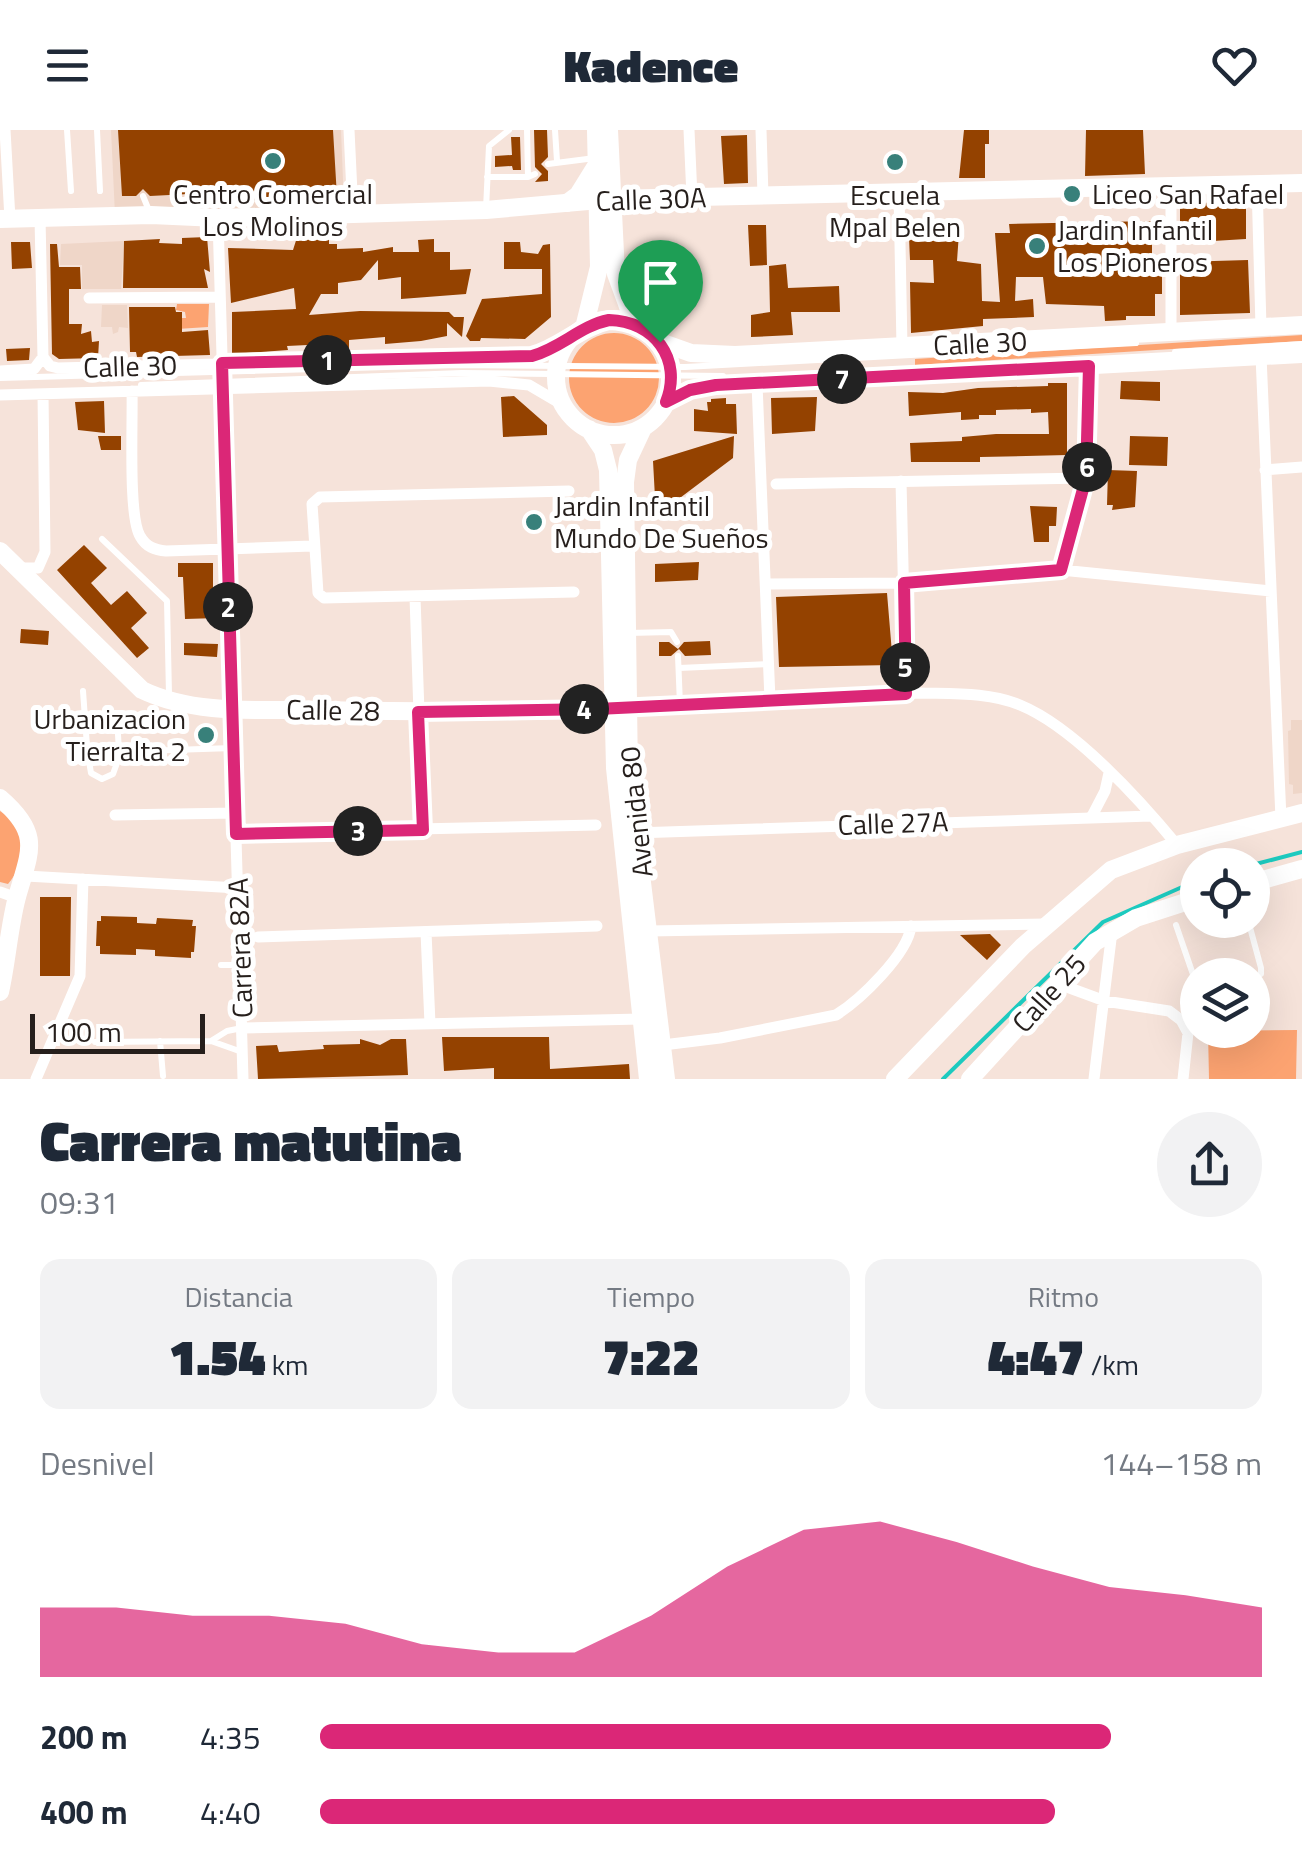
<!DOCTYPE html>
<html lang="es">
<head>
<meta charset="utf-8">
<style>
	:root { --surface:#fff; --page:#f2f2f3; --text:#1f2937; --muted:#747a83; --accent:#db2777 }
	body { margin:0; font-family:"Titillium Web",sans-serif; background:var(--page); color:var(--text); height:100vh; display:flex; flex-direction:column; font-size:38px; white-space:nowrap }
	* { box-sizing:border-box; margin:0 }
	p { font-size:32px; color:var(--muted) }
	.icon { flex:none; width:55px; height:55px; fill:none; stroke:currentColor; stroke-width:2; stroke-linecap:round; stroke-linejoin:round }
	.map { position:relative; height:949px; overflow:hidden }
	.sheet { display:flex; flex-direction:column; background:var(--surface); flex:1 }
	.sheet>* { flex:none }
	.buttons { position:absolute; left:1180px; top:718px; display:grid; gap:20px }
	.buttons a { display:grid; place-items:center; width:90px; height:90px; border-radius:50%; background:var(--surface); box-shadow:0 10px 40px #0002; font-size:50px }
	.scale { position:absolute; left:30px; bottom:25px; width:175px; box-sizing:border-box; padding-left:10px; border:5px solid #261f1c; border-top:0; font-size:28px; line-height:35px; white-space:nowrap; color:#261f1c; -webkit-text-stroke:8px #fff; paint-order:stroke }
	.pin { position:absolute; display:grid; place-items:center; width:85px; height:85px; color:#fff; margin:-102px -42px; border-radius:50% 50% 50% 0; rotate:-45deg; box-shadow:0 0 10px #0007 }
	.pin .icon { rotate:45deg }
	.km { position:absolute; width:50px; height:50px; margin:-25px; border-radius:50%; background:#222; color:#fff; font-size:28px; line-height:50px; text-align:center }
	.round { display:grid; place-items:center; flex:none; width:105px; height:105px; border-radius:52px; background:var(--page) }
	.head { display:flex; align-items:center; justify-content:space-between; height:170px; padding:0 40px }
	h1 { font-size:55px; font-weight:800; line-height:75px }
	.figures { display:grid; grid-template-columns:repeat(3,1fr); gap:15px; height:170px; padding:10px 40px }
	.figures div { display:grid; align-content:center; border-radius:20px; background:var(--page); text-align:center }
	.figures b { font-size:50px; font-weight:800 }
	.figures small { font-size:28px; font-weight:400 }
	.figures p { font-size:28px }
	.chart { height:280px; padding:20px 40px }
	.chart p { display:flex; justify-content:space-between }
	.chart svg { width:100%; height:180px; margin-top:10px; fill:var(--accent); opacity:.7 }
	ul { padding:0 40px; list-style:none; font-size:32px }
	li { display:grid; grid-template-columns:160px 120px 1fr; align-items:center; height:75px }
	li i { height:25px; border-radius:12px; background:var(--accent) }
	header { display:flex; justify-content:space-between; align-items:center; height:130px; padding:0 40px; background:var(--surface); font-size:45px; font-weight:800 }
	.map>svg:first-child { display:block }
</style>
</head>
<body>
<header><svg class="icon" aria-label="menu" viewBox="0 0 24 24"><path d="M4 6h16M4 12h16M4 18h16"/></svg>Kadence<svg class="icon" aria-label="heart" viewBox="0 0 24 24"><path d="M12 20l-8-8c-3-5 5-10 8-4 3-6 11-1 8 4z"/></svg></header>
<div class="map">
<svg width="1302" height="949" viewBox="0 0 1302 949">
	<rect width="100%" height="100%" fill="#f6e3da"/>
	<path fill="#efd6c8" d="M111 0H341L344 75 342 78 115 85Z
		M124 111 121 159H82V135H60L61 114Z
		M102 175H127L128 198 119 197 118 202 113 204 112 197H101Z
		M1291 590H1302V663L1293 664V655L1289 654 1288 601 1291 600Z"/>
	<path fill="#fca371" d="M177 174H209L208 197 177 199V188H186L185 182 176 180Z
		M569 248a45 45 0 1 1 90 0a45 45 0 1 1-90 0Z
		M1302 205V211L915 235V229Z
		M0 681C27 698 28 731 8 754L0 752Z
		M1297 900 1296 949H1209L1208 901Z"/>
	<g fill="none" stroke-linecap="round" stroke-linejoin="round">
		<path stroke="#1dcabf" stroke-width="4" d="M1252 735 1302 722
			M943 949 1103 792 1198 750"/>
	</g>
	<path fill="#944200" d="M118 0H333L337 67 209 72 208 63 150 66 143 59 136 66H122Z
		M534 0H547L548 27 541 34 548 41V51L535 52 542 44 535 37Z
		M964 0H989V14H985V48H959Z
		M1086 0H1143L1145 44 1085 46Z
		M747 5 748 53 724 54 721 6Z
		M511 7H520L521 40H513L512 36 495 37V26L512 25Z
		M1222 72H1246V109L1180 113V74Z
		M1152 91V130L1162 133V164H1155V186H1126V190L1105 191 1104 176 1046 174 1043 147H1016L1015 171 1033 169 1034 187 983 189V196L911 203 910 152 934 153 933 130H910L909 107 959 103 957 131 981 134 982 171 1000 172 995 103H1010L1009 94Z
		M748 95H766L767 135 750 136Z
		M329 97V114H337V119L363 118V122L393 117V122H419L418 110 434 109V122H450V140L471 139 466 164 401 169V147L378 150V130L361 150 338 153V164H321L309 185 360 181 449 182 454 187H464L462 207 447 193V206L421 211 385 214V207L349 210V219L328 220V214L287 216 288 220 232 224V182L296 179 294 158 231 173 228 118 293 120 300 98Z
		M207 107 210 142 204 139 208 158H123L124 111 160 109 159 113 182 114V108Z
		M11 112H30L32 138 12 139Z
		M504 112H520L521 122 538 124 543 115 550 114 551 187 525 209 481 208 480 211H470L466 206 482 169 542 164V139H504Z
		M50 114H57L59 137H80L81 159H69V194H82L81 204 91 201 92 212 99 211 98 228 59 229 52 224Z
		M1248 130 1250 183 1180 185V132Z
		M786 134 788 158 839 156 840 182H791L793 205 751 207V185L770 182 769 136Z
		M129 177H175L176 182H182V202L208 200 210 225 137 227 136 222H130Z
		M30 218 29 230 7 231 6 219Z
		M1121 251 1160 252V271L1120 269Z
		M1048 253H1067V325L980 327V332H911L910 313 962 311V307L996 304H1049L1048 282 1031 283V279L996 280V285H979V289L961 290V282L909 286 908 262 943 263 978 258 1048 256Z
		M514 266 547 295V305L503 307 501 267Z
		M817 267 815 301 772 304 771 268Z
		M726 268V274H736L737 304 694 301V279L708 281 707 272H711V269Z
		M104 271 105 303 78 300 75 272Z
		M98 306H121V320H101Z
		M734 306 733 328 656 386 653 331Z
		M1130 306 1168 307 1167 336 1129 335Z
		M1108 340 1137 341 1135 377 1112 380 1113 375H1107Z
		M1030 376 1057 377 1056 396H1049V412H1034Z
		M84 415 107 438 91 453 111 475 127 461 147 483 131 498 149 518 137 528 57 440Z
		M699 432 698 450 655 452V434Z
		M178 433H213V461H217L218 488 185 489 183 447H178Z
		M887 463 893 535 779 537 776 467Z
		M21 499 49 501 48 515 20 513Z
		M710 511 711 525 685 526 679 519 671 526H659V512H669L678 519 684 512Z
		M184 513 218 514 217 527 184 525Z
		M40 767H71L70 846H40Z
		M101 786 137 787V793L156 794 157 788 193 790 192 796H196L194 822H191V828L155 826V820L136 819V825L100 824V816H96L97 791H101Z
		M990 804 1001 815 987 830 960 805Z
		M442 907H549L550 939 629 934 630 949H494V938L444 941Z
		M360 909 380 915 391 909H406L408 945 258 949 256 916 277 915 279 922 324 919 323 915 360 914Z"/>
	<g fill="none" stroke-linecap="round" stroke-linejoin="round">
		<path stroke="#fff" stroke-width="6" d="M67 0 71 61
			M97 0 100 61
			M527 0 528 47
			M555 0 557 31
			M548 34 595 28
			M487 47H528L535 44
			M143 66 150 83
			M486 79 489 16 509 0
			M1175 222 1302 214
			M0 248 458 235 685 237 1136 213
			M141 255 462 243 723 246
			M102 409 167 471 169 565
			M628 503 671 502 677 512
			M678 526 680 575
			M679 538 767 534
			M83 561 88 630
			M117 587 119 622
			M111 622 117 633 113 644 102 649 91 643 89 631C95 621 100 619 111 622L233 618
			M1248 790 1261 838V844L1252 849
			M1176 795 1198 859
			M221 835H240
			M160 911 163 946
			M211 911 227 901 242 898
			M95 912 211 911 242 922"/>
		<path stroke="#fff" stroke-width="11" d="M5 0 10 89
			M349 0 353 84
			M689 0 692 67
			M761 0 763 66
			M1257 54 1261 197
			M1171 56V202
			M899 62 902 217
			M40 88 43 227
			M218 88 243 949
			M89 168 220 167
			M1261 226 1281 689
			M43 227 50 236 58 238 531 226 568 212
			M0 241 34 239 43 227
			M757 254 770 570
			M132 261C133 290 128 386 140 406 146 417 155 420 166 421L312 416
			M0 265 489 251 529 255 563 275
			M1265 340 1302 337
			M901 351 906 564
			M776 354 1086 348
			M569 361 320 367 312 374 318 463 324 468 574 462
			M20 438H38L45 422 43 264
			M1061 440 1086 348 1089 236
			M767 454 904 453 1061 440 1271 461
			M415 467 423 699
			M622 578 919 563C952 564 989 562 1020 575 1074 597 1140 670 1177 715
			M115 685 236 683
			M1091 688 1105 661 1109 643
			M237 703 596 695
			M635 703 1151 686
			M26 746 238 758
			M0 762 17 768
			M649 801 1045 794
			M426 802 430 894
			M258 807 597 796
			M1056 853 1105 871 1169 881 1181 890 1188 903 1183 949
			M243 898 641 889
			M663 915 720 908 836 885C860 870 908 824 911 796
			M36 949 80 846 83 749
			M1094 949 1112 801"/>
		<path stroke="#fff" stroke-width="18" d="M0 89 151 85 218 88 486 80 611 69 1302 53
			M660 212 691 223 735 225 1302 195
			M666 273 691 259 717 255 1302 224
			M0 421 142 560C196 586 264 579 322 580 419 582 516 583 613 578
			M0 668C42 704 30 721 17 767 9 797 7 831 0 862
			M1252 753 1302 739
			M895 949 1023 816 1111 740 1177 715 1302 683
			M970 949 1095 812 1136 788 1198 768"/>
		<path stroke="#fff" stroke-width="18" d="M609 0 616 144 634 193
			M567 73 578 65 596 36
			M556 247a58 58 0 1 1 116 0a58 58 0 1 1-116 0Z
			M584 198 599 137 596 0
			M643 298 628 330 625 352 629 646 666 949
			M589 299 603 320 608 340 615 638 648 949"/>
	</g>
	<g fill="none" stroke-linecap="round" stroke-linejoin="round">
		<g stroke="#fff" stroke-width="20">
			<path id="route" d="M609 190C654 191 683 229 666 272L690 260 716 255 1089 236 1086 348 1061 440 904 453 906 564 597 579 418 582 423 700 236 704 222 233 532 226C561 218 580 196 609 190Z"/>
		</g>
		<use href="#route" stroke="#db2777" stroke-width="12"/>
	</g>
	<g fill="#38807a" stroke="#fff" stroke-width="4">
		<circle cx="273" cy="31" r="10"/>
		<circle cx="895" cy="32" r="10"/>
		<circle cx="1072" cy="64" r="10"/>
		<circle cx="1037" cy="116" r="10"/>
		<circle cx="534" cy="392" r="10"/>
		<circle cx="206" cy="605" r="10"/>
	</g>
	<g text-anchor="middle" stroke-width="10" stroke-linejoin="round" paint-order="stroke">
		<g font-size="28" fill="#261f1c" stroke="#fff" text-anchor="start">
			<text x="273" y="74" text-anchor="middle">Centro Comercial<tspan x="273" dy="32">Los Molinos</tspan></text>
			<text x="1092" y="74">Liceo San Rafael</text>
			<text x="895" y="75" text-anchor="middle">Escuela<tspan x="895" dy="32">Mpal Belen</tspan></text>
			<text x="1057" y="110">Jardin Infantil<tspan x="1057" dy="32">Los Pioneros</tspan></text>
			<text x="554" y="386">Jardin Infantil<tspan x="554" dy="32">Mundo De Sueños</tspan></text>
			<text x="186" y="599" text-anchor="end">Urbanizacion<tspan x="186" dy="32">Tierralta 2</tspan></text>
		</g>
		<g font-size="28" fill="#261f1c" stroke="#fff">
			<text transform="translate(651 69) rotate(-2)" y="10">Calle 30A</text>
			<text transform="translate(980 213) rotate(-3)" y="10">Calle 30</text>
			<text transform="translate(130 236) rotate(-2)" y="10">Calle 30</text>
			<text transform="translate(333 580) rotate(1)" y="10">Calle 28</text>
			<text transform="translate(636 682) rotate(-96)" y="10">Avenida 80</text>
			<text transform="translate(893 693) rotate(-2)" y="10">Calle 27A</text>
			<text transform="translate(240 818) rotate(-92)" y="10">Carrera 82A</text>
			<text transform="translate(1049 863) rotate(-48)" y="10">Calle 25</text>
		</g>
	</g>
</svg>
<div class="buttons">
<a><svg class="icon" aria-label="locate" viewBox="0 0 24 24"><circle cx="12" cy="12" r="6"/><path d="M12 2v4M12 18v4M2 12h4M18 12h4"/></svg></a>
<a><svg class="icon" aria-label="layers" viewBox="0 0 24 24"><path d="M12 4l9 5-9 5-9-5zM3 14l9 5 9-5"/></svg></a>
</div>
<div class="scale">100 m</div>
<div class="pin" style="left:660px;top:212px;background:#1e9e55"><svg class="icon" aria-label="arrive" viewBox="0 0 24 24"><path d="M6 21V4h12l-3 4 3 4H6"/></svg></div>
<b class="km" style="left:327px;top:230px">1</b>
<b class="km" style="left:228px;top:477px">2</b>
<b class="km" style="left:358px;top:701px">3</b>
<b class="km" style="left:584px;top:579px">4</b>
<b class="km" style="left:905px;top:537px">5</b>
<b class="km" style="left:1087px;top:337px">6</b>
<b class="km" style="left:842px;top:249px">7</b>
</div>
<section class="sheet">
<div class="head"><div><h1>Carrera matutina</h1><p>09:31</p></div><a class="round"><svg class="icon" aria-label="share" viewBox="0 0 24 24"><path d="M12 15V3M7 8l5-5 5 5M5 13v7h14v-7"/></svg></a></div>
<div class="figures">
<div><p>Distancia</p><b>1.54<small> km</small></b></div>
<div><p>Tiempo</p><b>7:22</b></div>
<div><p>Ritmo</p><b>4:47<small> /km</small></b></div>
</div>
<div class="chart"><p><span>Desnivel</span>144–158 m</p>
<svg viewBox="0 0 160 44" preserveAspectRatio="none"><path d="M0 44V27L10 27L20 29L30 29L40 31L50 36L60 38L70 38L80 29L90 17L100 8L110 6L120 11L130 17L140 22L150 24L160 27V44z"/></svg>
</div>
<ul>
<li><b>200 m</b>4:35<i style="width:84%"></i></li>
<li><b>400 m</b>4:40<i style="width:78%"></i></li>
</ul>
</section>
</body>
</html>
